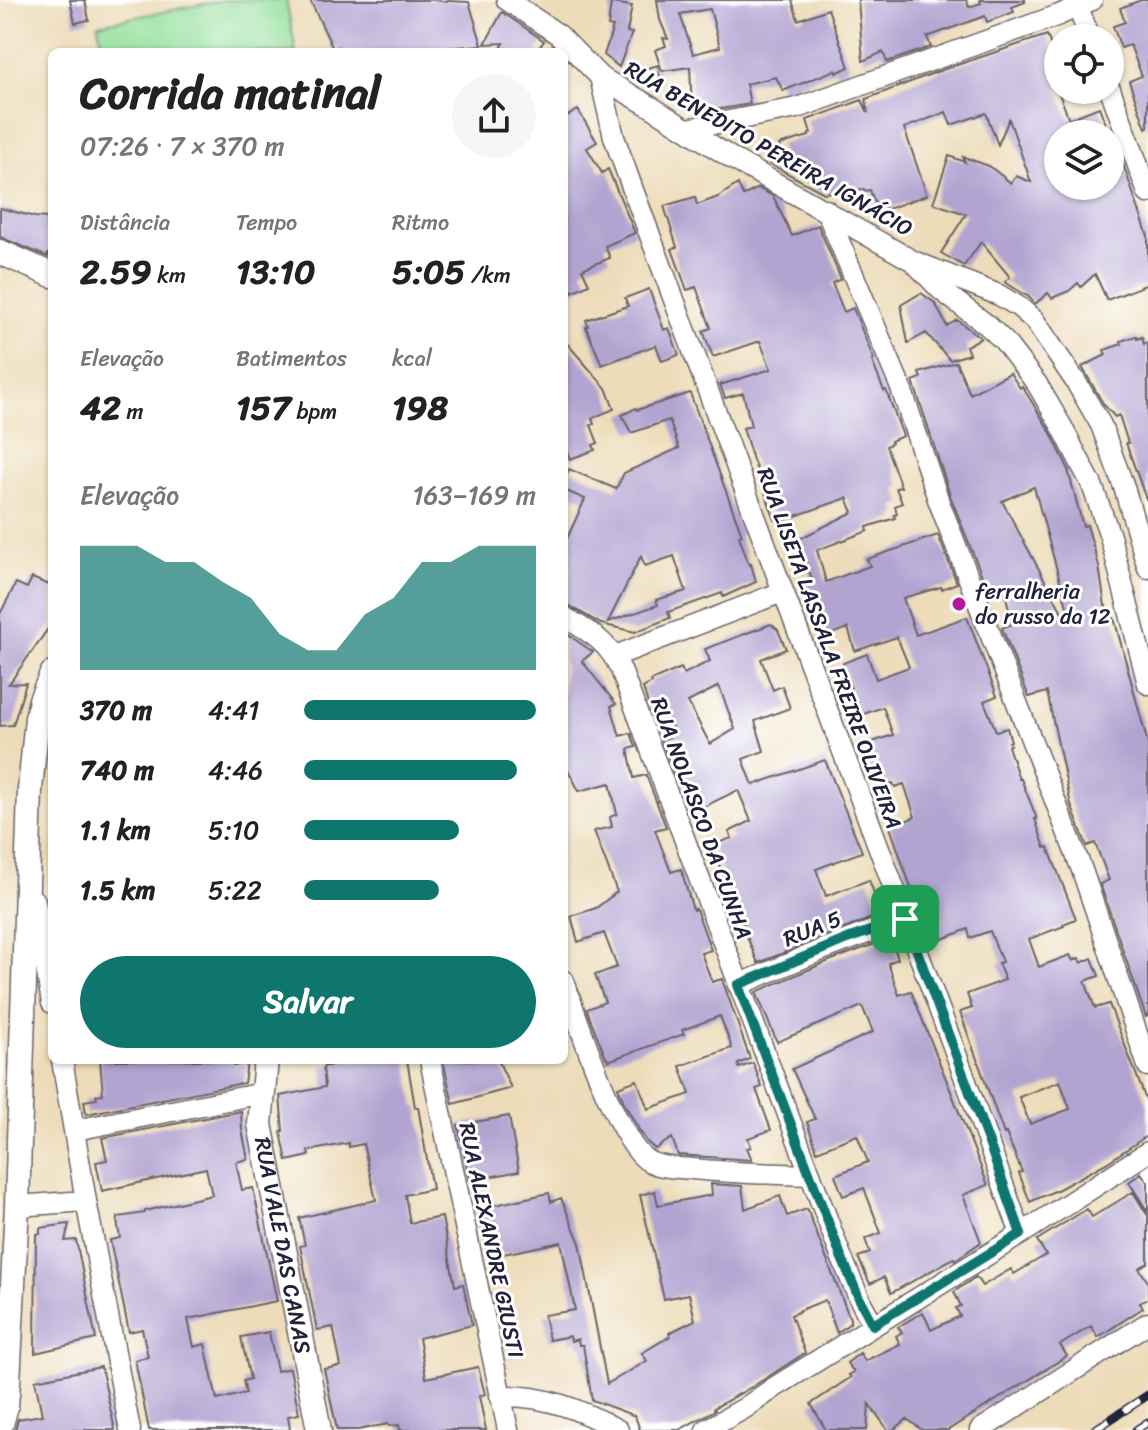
<!DOCTYPE html>
<html lang="pt">
<head>
<meta charset="utf-8">
<style>
	:root { --surface:#fff; --page:#f6f6f6; --text:#222; --muted:#767676; --accent:#0f766e }
	body { margin:0; font-family:Sriracha,sans-serif; background:var(--page); color:var(--text); height:100vh; display:flex; flex-direction:column; font-size:30px; white-space:nowrap }
	* { box-sizing:border-box; margin:0 }
	p { font-size:26px; color:var(--muted) }
	.icon { flex:none; width:44px; height:44px; fill:none; stroke:currentColor; stroke-width:2; stroke-linecap:round; stroke-linejoin:round }
	.map { position:relative; flex:1; overflow:hidden }
	.sheet { position:absolute; left:48px; top:48px; width:520px; height:1016px; display:flex; flex-direction:column; background:var(--surface); border-radius:12px; box-shadow:0 2px 6px #0004 }
	.sheet>* { flex:none }
	.buttons { position:absolute; left:1044px; top:24px; display:grid; gap:16px }
	.buttons a { display:grid; place-items:center; width:80px; height:80px; border-radius:50%; background:var(--surface); box-shadow:0 2px 6px #0004; font-size:40px }
	.pin { position:absolute; display:grid; place-items:center; width:68px; height:68px; color:#fff; margin:-34px; border-radius:16px; box-shadow:0 4px 12px #0006 }
	.round { display:grid; place-items:center; flex:none; width:84px; height:84px; border-radius:42px; background:var(--page) }
	.summary { display:flex; align-items:center; justify-content:space-between; height:136px; padding:0 32px }
	h1 { font-size:44px; font-weight:800; line-height:60px }
	.stats { display:grid; grid-template-columns:repeat(3,1fr); gap:12px; height:136px; padding:8px 32px }
	.stats div { display:grid; align-content:center }
	.stats b { font-size:34px; font-weight:800 }
	.stats small { font-size:22px; font-weight:400 }
	.stats p { font-size:22px }
	.chart { height:224px; padding:16px 32px }
	.chart p { display:flex; justify-content:space-between }
	.chart svg { width:100%; height:144px; margin-top:8px; fill:var(--accent); opacity:.7 }
	.primary-button { display:flex; gap:16px; margin-top:auto; padding:16px 32px }
	.primary-button a { flex:1; height:92px; border-radius:48px; background:var(--accent); color:#fff; font-size:32px; font-weight:800; line-height:92px; text-align:center }
	ul { padding:0 32px; list-style:none; font-size:26px }
	li { display:grid; grid-template-columns:128px 96px 1fr; align-items:center; height:60px }
	li i { height:20px; border-radius:10px; background:var(--accent) }
	.map>svg:first-child { display:block }
</style>
</head>
<body>
<div class="map">
<svg width="1148" height="1430" viewBox="0 0 1148 1430">
	<rect width="100%" height="100%" fill="#fff"/>
	<filter id="ink" filterUnits="userSpaceOnUse"><feTurbulence type="fractalNoise" baseFrequency=".0125" numOctaves="2"/><feDisplacementMap in="SourceGraphic" scale="16" xChannelSelector="R" yChannelSelector="G"/><feConvolveMatrix kernelMatrix="1 2 1 2 8 2 1 2 1" color-interpolation-filters="sRGB"/></filter>
	<filter id="wash" filterUnits="userSpaceOnUse"><feTurbulence type="fractalNoise" baseFrequency=".006" numOctaves="4" result="noise"/><feDisplacementMap in="SourceGraphic" scale="32" xChannelSelector="R" yChannelSelector="G"/><feGaussianBlur stdDeviation="1.8" result="paint"/><feColorMatrix in="noise" values="0 0 0 0 0 0 0 0 0 0 0 0 0 0 0 0 0 1.4 0 .05"/><feComposite in="paint" operator="in"/></filter>
	<g filter="url(#wash)">
		<rect width="100%" height="100%" fill="#eddcb9"/>
		<path fill="#94df9b" stroke="#5b806b" stroke-width="2" d="M225 0H286L296 52H103L98 24Z"/>
		<g id="blocks">
			<path fill="#b2a4d1" fill-rule="evenodd" d="M70 0H85L89 20 75 23Z
				M310 0H430L469 2 482 45 445 48V52H341L338 47 333 49Z
				M657 0H792L798 20 828 9 849 67 836 73 835 70 783 91 776 77 746 84 750 104 721 109H692L690 67 662 71 655 50 666 46 663 38 668 39 660 20ZM710 9 720 47 693 54 680 14Z
				M858 0H966L969 7 981 3 980 0H1025V2L1012 7 1014 12 987 22 985 16 927 37 931 47 887 62 883 52 863 61Z
				M1141 0H1148V127L1146 128 1129 81 1142 76 1130 45 1121 48 1113 26 1125 22 1120 8Z
				M611 3 632 6 627 32 632 33 619 67 604 55 613 27 608 26Z
				M502 12 544 41 536 52H499L504 43 485 44Z
				M1047 35 1058 66V91L1069 119 1099 107 1107 127 1089 134H1058V186H1110V165L1122 161 1148 236V284L1107 300 1095 274 1081 287 1078 283 1069 291 1052 298 1048 293 1035 304 1026 294 1025 295 1005 282 1010 277 981 242 964 266 941 253 966 214 933 203 949 156 965 162 963 157 989 166 1011 183 1016 176 1031 182 1009 119 998 145 986 113 951 125 946 112 904 128 927 195 885 210 884 202 875 203 870 190 864 191V189L824 193 770 164 784 160 779 145 809 136V134L811 133 807 120 862 100 868 113 866 99 939 71Z
				M658 65 660 82 644 84 642 70Z
				M578 110 597 142 587 148 602 173 608 169 635 233 605 246 610 258 582 269 589 284 572 292 564 274V118Z
				M738 184 743 196 758 188 773 196 792 236 818 225 841 279 832 283 844 312 853 308 874 360 872 361 884 391 886 390 903 436 891 441 892 443 886 446 901 487 896 488 902 503 895 506 897 514 894 515 895 518 892 519 867 527 868 531 817 550 826 582 870 566 867 559 938 535 957 583 942 589 941 587 903 598 916 635 967 617 997 696 984 701 996 731 1007 728 1011 741 1009 742 1010 745 1008 746 1019 779H1021L1037 819H1035L1045 848 1048 847 1076 919 1063 924 1064 926 1029 939 1039 967 1070 955 1073 961 1079 958 1081 963 1092 958 1099 976 1085 981 1095 1008 1109 1004 1148 1105V1135L1108 1162 1059 1189 1030 1202 1019 1173 1022 1172 1006 1133 1004 1134 960 1012 972 1008 967 994 1005 980 998 963 1002 962 990 931 970 938 968 929 932 943 920 908H918L890 827 915 817 904 784 895 787 893 783 883 786 878 769 870 772 860 746 893 735 883 707 850 719 840 692 851 688 843 663 867 654 876 679 909 667 897 637 855 651 848 628 820 638 801 583 812 579 797 540 853 512 847 498 778 522 777 519 775 520 752 457 743 428 751 426 743 393 725 398 720 385 771 369 760 341 713 357 703 331 711 328 696 287 687 290 672 249 677 247 664 206 695 197 697 205 718 197ZM1060 1081 1070 1109 1030 1124 1019 1097Z
				M0 208 35 217 47 218V228H52V254H48V257L0 237Z
				M649 289 664 330 669 328 679 355 662 361 656 345 602 365 586 327 588 326 586 320 628 306 625 298Z
				M921 293 935 303 947 326 957 320 981 338 966 346 969 354 950 360 926 333 908 343 901 305Z
				M1136 336 1137 339 1142 337 1144 344 1148 342V498L1146 499 1126 443H1128L1119 415 1115 417 1104 405 1082 367 1106 355 1104 350 1122 344 1121 341Z
				M564 340 606 388 614 409 592 418 594 424 591 425 598 443 593 445 595 450 570 459 564 446Z
				M956 362 970 394 1010 373 1020 388 1022 386 1051 433 1069 470H1068L1083 526 1087 525 1099 566 1105 606H1106L1108 619 1114 618 1148 744V1016L1146 1017 1100 884 1109 880 1095 843 1087 846 1071 805 1047 692 1029 697 1002 628 1012 624 1004 587 988 591 951 498 913 381 921 378 919 373ZM1034 487 1068 610 1062 612 1002 501Z
				M690 393 742 535 739 536 749 565 751 564 756 582 723 597 722 593 668 612 670 618 635 632 601 624 570 606 564 604V545L585 499 564 490V481L569 469 616 489 624 473 679 448 669 420 631 433 622 415 636 408 637 410ZM641 556 645 566 674 556 686 591 656 600 658 605 608 622Z
				M32 578 52 586V623L9 684 26 683 13 725 0 726V614L16 583 27 588Z
				M771 624 778 630 786 649 761 659 773 690 782 686 790 708 755 721 764 751 743 759 753 785 825 760 862 852 816 869 826 896 869 880 882 914 758 963 742 925 744 924 727 879 725 880 720 867 712 845 732 838 729 832 751 821 738 790 693 812 678 776 675 777 661 740 669 737 667 733 673 730 660 702 649 707 643 688 652 683 651 681 681 668 684 674 710 661 705 649ZM719 686 735 729 710 744 688 702Z
				M564 632 593 652 582 661 616 704 611 706 620 736 631 733 636 747 628 749 634 778 646 775 666 827 655 830 671 872 681 869 693 910 696 909 711 950 701 953 712 982 722 979 750 1059 738 1064 739 1068 753 1063 762 1087 756 1089 771 1130 748 1138 751 1147 747 1148 752 1160 678 1155 672 1138 655 1149 648 1143 639 1130 624 1103 618 1087 637 1080 648 1109 690 1094 680 1066 732 1048 720 1016 682 1030 684 1034 608 1061 607 1058H606L590 1018 587 1009 605 1002 595 975 617 967 604 933 578 942 571 916 596 908 617 892 594 831 612 827 610 817 617 814 610 783 579 791 564 762Z
				M891 938 898 959 888 963 899 995 911 991 988 1185 963 1195 981 1242 955 1260 954 1258 891 1293 884 1277 870 1284 858 1257 870 1253 865 1239 881 1233 864 1188 843 1196 835 1175 868 1162 857 1135 817 1151 807 1122 815 1119 792 1069 873 1032 862 1006 777 1042 756 992 829 961Z
				M100 1060H233L234 1066 247 1063 244 1083 86 1114 84 1101 97 1099 96 1095 103 1094Z
				M335 1060H407L415 1107H418L432 1189 405 1195 410 1223 442 1217 455 1286 463 1284 472 1325 419 1338 426 1378 478 1367 485 1394 479 1396 486 1430H400L399 1425 389 1426 388 1424 358 1430H337L324 1369 341 1366 333 1327 317 1330 300 1246 305 1245 299 1218 376 1200 363 1144 349 1147V1143L308 1151 309 1156 287 1161 281 1132 283 1131 280 1096 325 1087 323 1067 336 1064Z
				M443 1060H498L511 1088 453 1104Z
				M241 1111 242 1130 248 1159 236 1162 242 1190 253 1188 277 1301 188 1319 194 1347 205 1344 217 1400 246 1393 243 1381 250 1379 241 1337 269 1332 277 1371 290 1368 299 1414 288 1416 290 1430H149L135 1360 148 1357 142 1329 129 1332 110 1240 120 1238 117 1221 118 1220V1217L145 1213V1211L212 1195 206 1168 102 1191 96 1162 107 1160 102 1138Z
				M509 1116 519 1171 470 1181 458 1125Z
				M1141 1173 1148 1182V1212L1129 1182Z
				M711 1184 742 1186 745 1209 780 1196 787 1216 807 1209 850 1319V1323L837 1333 825 1300 798 1311V1312L791 1315 805 1353 752 1387 714 1408 715 1410 679 1430H640L635 1416 592 1400 583 1345H579L578 1339 571 1341 570 1336 549 1340 544 1315 575 1310 561 1242 489 1257 477 1209 549 1193 551 1202 561 1198 580 1243 607 1384 647 1361 642 1353 670 1336 669 1333 695 1320 689 1294 664 1299 640 1195 655 1191 658 1205 712 1195Z
				M1133 1192 1148 1216V1263L1139 1268 1148 1282V1298L1140 1303 1143 1308 1098 1337 1091 1326 1060 1345 1067 1356 948 1430H922L907 1419 893 1430H888L869 1404 867 1430H826L811 1404 851 1377 849 1375 854 1372 847 1363 860 1353 865 1361 900 1344 896 1336 902 1332 898 1327 923 1312 931 1330 960 1316 956 1308 961 1306 954 1292 964 1285 976 1277 982 1286 1011 1269 1014 1274 1046 1255 1037 1240 1087 1209 1092 1217Z
				M69 1224 65 1241 76 1240 96 1339 35 1353 36 1234H40V1228Z
				M101 1367 115 1430H15L18 1419 42 1415 35 1380Z"/>
		</g>
	</g>
	<g filter="url(#ink)">
		<use href="#blocks" fill-opacity="0" stroke="#696367" stroke-width="2"/>
		<g fill="none" stroke-linecap="round" stroke-linejoin="round">
			<g stroke="#696367" stroke-width="23">
				<path id="minor" d="M507 0 559 35 600 77 653 108 733 159 913 261 999 295 1019 307 1034 320 1076 382 1101 425 1124 487 1148 568
					M1075 0 1090 38
					M600 77 614 137 633 190 959 1062 1021 1234
					M1110 89 1148 193
					M687 129 797 108 1059 15 1092 0
					M826 210 901 388 939 502 1082 870 1148 1066
					M916 264 941 290 987 325 1004 341 1037 384 1062 427 1092 485 1110 536 1148 684
					M564 617C590 632 608 641 621 670L841 1256 859 1298 873 1325
					M615 656 782 592
					M35 901 52 1003
					M564 981C576 1016 619 1148 650 1162 663 1168 679 1168 693 1169 732 1173 771 1174 810 1175
					M738 985 824 949 905 919
					M62 1060 86 1201 130 1430
					M430 1060 508 1430
					M75 1130 263 1093
					M17 1206 86 1201
					M500 1396C544 1395 580 1409 618 1430
					M706 1430 745 1408 775 1387 1021 1234 1148 1152
					M980 1430 1148 1323"/>
			</g>
			<g stroke="#696367" stroke-width="27">
				<g id="tertiary">
					<path d="M0 252 52 275"/>
					<path id="s1" d="M266 1060 260 1124 319 1430"/>
					<path d="M0 1428 6 1406 8 1383 17 1206 30 790 37 718 41 700 52 674"/>
				</g>
			</g>
			<use href="#minor" stroke="#fff" stroke-width="20"/>
			<use href="#tertiary" stroke="#fff" stroke-width="24"/>
			<g stroke="#22223b" stroke-width="9">
				<path id="rail" d="M1094 1430 1148 1395
					M1136 1430 1148 1422"/>
			</g>
			<use href="#rail" stroke="#fff" stroke-width="6" stroke-dasharray="18" stroke-linecap="butt"/>
		</g>
	</g>
	<g fill="none" stroke-linecap="round" stroke-linejoin="round" filter="url(#ink)">
		<g stroke="#fff" stroke-width="16">
			<path id="route" d="M905 919 990 1146 1021 1234 873 1325 859 1298 841 1256 738 985 847 939Z"/>
		</g>
		<use href="#route" stroke="#0f766e" stroke-width="10"/>
	</g>
	<circle fill="#b5179e" stroke="#fff" stroke-width="3" cx="959" cy="604" r="8"/>
	<g text-anchor="middle" stroke-width="6" stroke-linejoin="round" paint-order="stroke">
		<g font-size="22" fill="#22223b" stroke="#fff">
			<text transform="translate(769 148) rotate(30)" y="8">RUA BENEDITO PEREIRA IGNÁCIO</text>
			<text transform="translate(830 648) rotate(70)" y="8">RUA LISETA LASSALA FREIRE OLIVEIRA</text>
			<text transform="translate(702 818) rotate(70)" y="8">RUA NOLASCO DA CUNHA</text>
			<text transform="translate(812 928) rotate(-22)" y="8">RUA 5</text>
			<text transform="translate(492 1240) rotate(78)" y="8">RUA ALEXANDRE GIUSTI</text>
			<text dy="8" stroke="none"><textPath href="#s1" startOffset="188">RUA VALE DAS CANAS</textPath></text>
		</g>
		<g font-size="22" fill="#22223b" stroke="#fff" text-anchor="start">
			<text x="975" y="599">ferralheria<tspan x="975" dy="25">do russo da 12</tspan></text>
		</g>
	</g>
</svg>
<div class="buttons">
<a><svg class="icon" aria-label="locate" viewBox="0 0 24 24"><circle cx="12" cy="12" r="6"/><path d="M12 2v4M12 18v4M2 12h4M18 12h4"/></svg></a>
<a><svg class="icon" aria-label="layers" viewBox="0 0 24 24"><path d="M12 4l9 5-9 5-9-5zM3 14l9 5 9-5"/></svg></a>
</div>
<div class="pin" style="left:905px;top:919px;background:#1e9e55"><svg class="icon" aria-label="arrive" viewBox="0 0 24 24"><path d="M6 21V4h12l-3 4 3 4H6"/></svg></div>
<section class="sheet">
<div class="summary"><div><h1>Corrida matinal</h1><p>07:26 · 7 × 370 m</p></div><a class="round"><svg class="icon" aria-label="share" viewBox="0 0 24 24"><path d="M12 15V3M7 8l5-5 5 5M5 13v7h14v-7"/></svg></a></div>
<div class="stats">
<div><p>Distância</p><b>2.59<small> km</small></b></div>
<div><p>Tempo</p><b>13:10</b></div>
<div><p>Ritmo</p><b>5:05<small> /km</small></b></div>
</div>
<div class="stats">
<div><p>Elevação</p><b>42<small> m</small></b></div>
<div><p>Batimentos</p><b>157<small> bpm</small></b></div>
<div><p>kcal</p><b>198</b></div>
</div>
<div class="chart"><p><span>Elevação</span>163–169 m</p>
<svg viewBox="0 0 160 44" preserveAspectRatio="none"><path d="M0 44V6L10 6L20 6L30 11L40 11L50 17L60 22L70 33L80 38L90 38L100 27L110 22L120 11L130 11L140 6L150 6L160 6V44z"/></svg>
</div>
<ul>
<li><b>370 m</b>4:41<i style="width:100%"></i></li>
<li><b>740 m</b>4:46<i style="width:92%"></i></li>
<li><b>1.1 km</b>5:10<i style="width:67%"></i></li>
<li><b>1.5 km</b>5:22<i style="width:58%"></i></li>
</ul>
<div class="primary-button"><a>Salvar</a></div>
</section>
</div>
</body>
</html>
